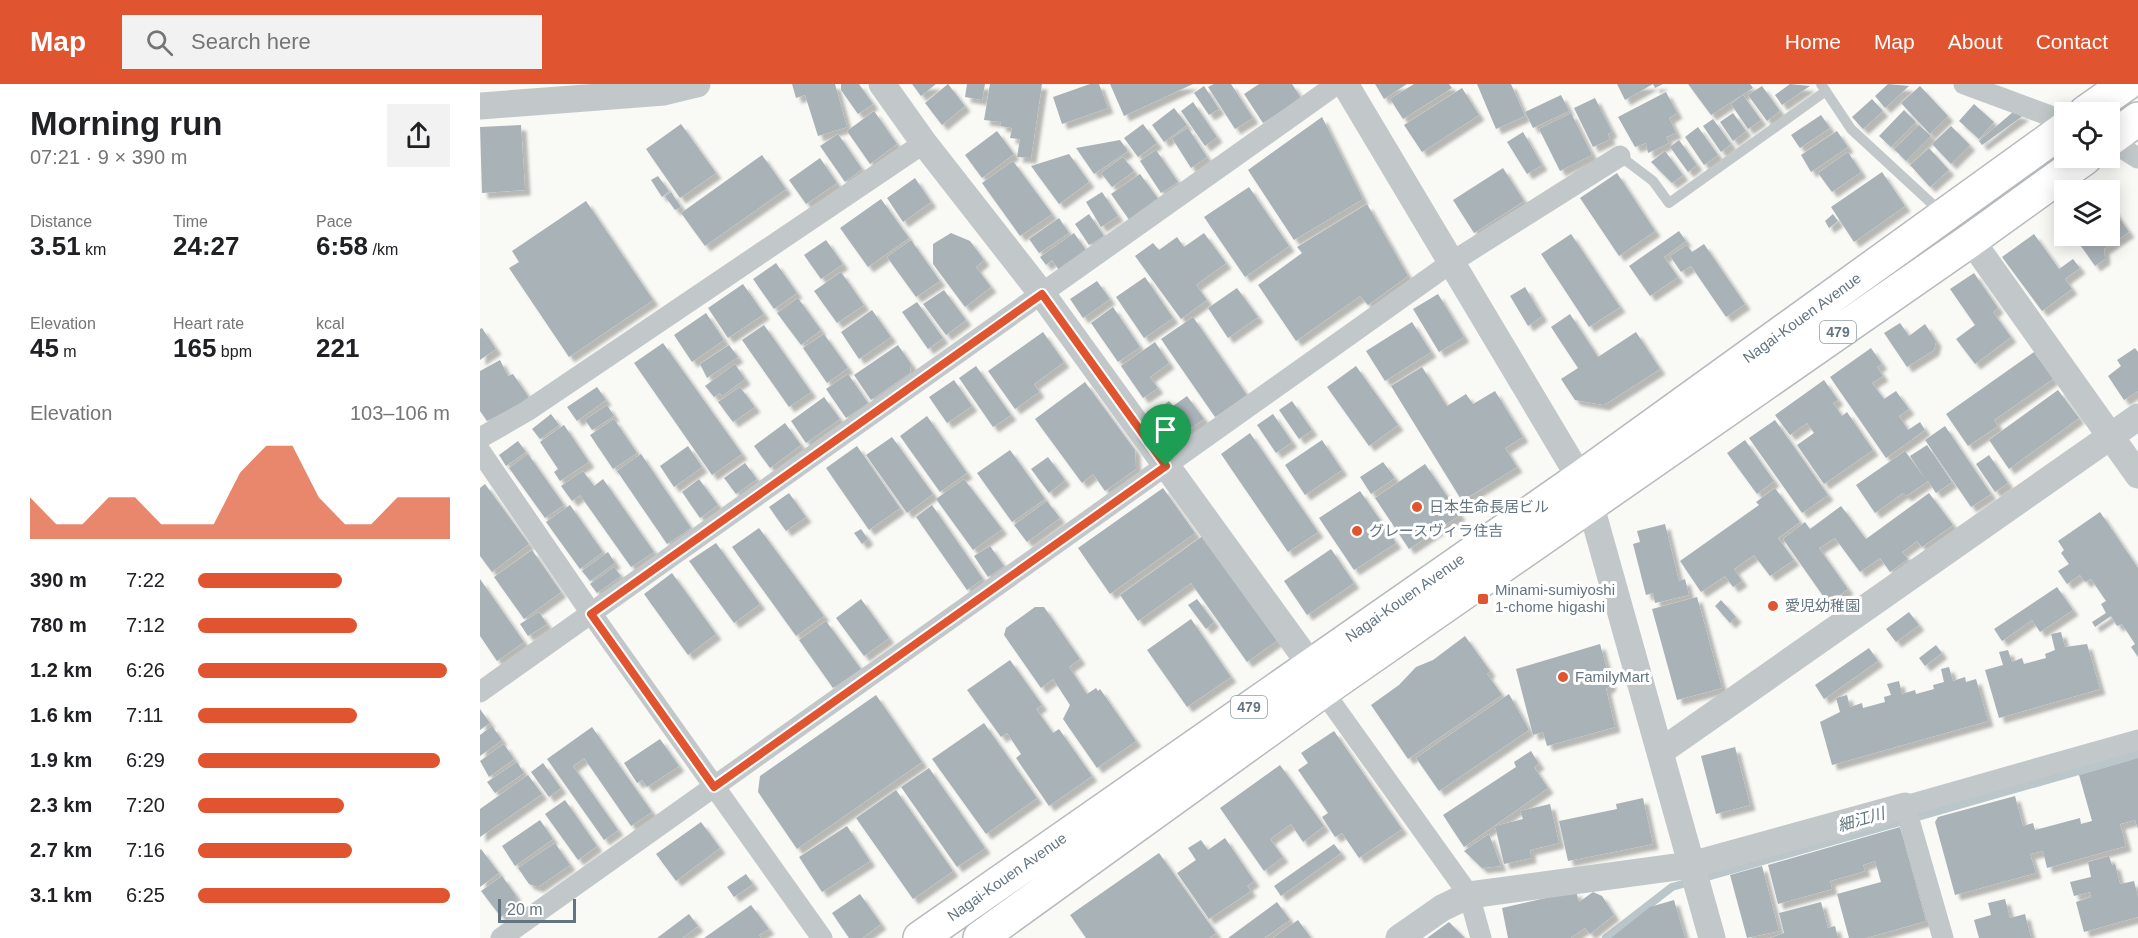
<!DOCTYPE html>
<html lang="en">
<head>
<meta charset="utf-8">
<style>
	:root { --surface:#fff; --page:#f2f2f2; --text:#202124; --muted:#757577; --accent:#e0552f }
	body { margin:0; font-family:Helvetica,"Noto Sans JP",sans-serif; background:var(--page); color:var(--text); height:100vh; display:flex; flex-direction:column; font-size:22px; white-space:nowrap }
	* { box-sizing:border-box; margin:0 }
	p { font-size:20px; color:var(--muted) }
	.icon { flex:none; width:33px; height:33px; fill:none; stroke:currentColor; stroke-width:2; stroke-linecap:round; stroke-linejoin:round }
	.map { position:relative; flex:1; overflow:hidden }
	.details { display:flex; flex-direction:column; background:var(--surface); width:480px }
	.details>* { flex:none }
	.tools { position:absolute; left:1574px; top:18px; display:grid; gap:12px }
	.tools a { display:grid; place-items:center; width:66px; height:66px; border-radius:0px; background:var(--surface); box-shadow:0 3px 15px #0003; font-size:30px }
	.scale { position:absolute; left:18px; bottom:15px; width:78px; box-sizing:border-box; padding-left:6px; border:3px solid #647581; border-top:0; font-size:16px; line-height:21px; white-space:nowrap; color:#647581; -webkit-text-stroke:4px #fff; paint-order:stroke }
	.pin { position:absolute; display:grid; place-items:center; width:51px; height:51px; color:#fff; margin:-62px -26px; border-radius:50% 50% 50% 0; rotate:-45deg; box-shadow:0 0 6px #0007 }
	.pin .icon { rotate:45deg }
	.round { display:grid; place-items:center; flex:none; width:63px; height:63px; border-radius:0px; background:var(--page) }
	.summary { display:flex; align-items:center; justify-content:space-between; height:102px; padding:0 30px }
	h1 { font-size:33px; font-weight:700; line-height:45px }
	.metrics { display:grid; grid-template-columns:repeat(3,1fr); gap:9px; height:102px; padding:6px 30px }
	.metrics div { display:grid; align-content:center }
	.metrics b { font-size:26px; font-weight:700 }
	.metrics small { font-size:16px; font-weight:400 }
	.metrics p { font-size:16px }
	.chart { height:168px; padding:12px 30px }
	.chart p { display:flex; justify-content:space-between }
	.chart svg { width:100%; height:108px; margin-top:6px; fill:var(--accent); opacity:.7 }
	ul { padding:0 30px; list-style:none; font-size:20px }
	li { display:grid; grid-template-columns:96px 72px 1fr; align-items:center; height:45px }
	li i { height:15px; border-radius:8px; background:var(--accent) }
	header { display:flex; align-items:center; gap:36px; box-sizing:border-box; height:84px; padding:0 30px; background:var(--accent); color:#fff }
	header strong { font-size:28px }
	nav { display:flex; gap:33px; margin-inline-start:auto; font-size:21px }
	.search { width:420px; height:54px; background:var(--page); display:flex; align-items:center; gap:15px; box-sizing:border-box; padding:0 21px; border-radius:0px; color:var(--muted); font-size:22px }
	main { display:flex; flex:1; min-height:0 }
	.map>svg:first-child { display:block }
</style>
</head>
<body>
<header>
<strong>Map</strong>
<div class="search"><svg class="icon" aria-label="search" viewBox="0 0 24 24"><circle cx="10" cy="10" r="6"/><path d="M15 15l6 6"/></svg>Search here</div>
<nav><a>Home</a><a>Map</a><a>About</a><a>Contact</a></nav>
</header>
<main>
<section class="details">
<div class="summary"><div><h1>Morning run</h1><p>07:21 · 9 × 390 m</p></div><a class="round"><svg class="icon" aria-label="share" viewBox="0 0 24 24"><path d="M12 15V3M7 8l5-5 5 5M5 13v7h14v-7"/></svg></a></div>
<div class="metrics">
<div><p>Distance</p><b>3.51<small> km</small></b></div>
<div><p>Time</p><b>24:27</b></div>
<div><p>Pace</p><b>6:58<small> /km</small></b></div>
</div>
<div class="metrics">
<div><p>Elevation</p><b>45<small> m</small></b></div>
<div><p>Heart rate</p><b>165<small> bpm</small></b></div>
<div><p>kcal</p><b>221</b></div>
</div>
<div class="chart"><p><span>Elevation</span>103–106 m</p>
<svg viewBox="0 0 160 44" preserveAspectRatio="none"><path d="M0 44V27L10 38L20 38L30 27L40 27L50 38L60 38L70 38L80 17L90 6L100 6L110 27L120 38L130 38L140 27L150 27L160 27V44z"/></svg>
</div>
<ul>
<li><b>390 m</b>7:22<i style="width:57%"></i></li>
<li><b>780 m</b>7:12<i style="width:63%"></i></li>
<li><b>1.2 km</b>6:26<i style="width:99%"></i></li>
<li><b>1.6 km</b>7:11<i style="width:63%"></i></li>
<li><b>1.9 km</b>6:29<i style="width:96%"></i></li>
<li><b>2.3 km</b>7:20<i style="width:58%"></i></li>
<li><b>2.7 km</b>7:16<i style="width:61%"></i></li>
<li><b>3.1 km</b>6:25<i style="width:100%"></i></li>
</ul>
</section>
<div class="map">
<svg width="1658" height="854" viewBox="0 0 1658 854">
	<defs>
		<filter id="shadow"><feDropShadow dx="5.5" dy="5.5" stdDeviation="1.5" flood-color="#0004"/></filter>
	</defs>
	<rect width="100%" height="100%" fill="#f9f9f6"/>
	<g fill="none" stroke-linecap="round" stroke-linejoin="round">
		<path stroke="#bac6c9" stroke-width="8" d="M1126 854 1192 803 1658 670"/>
	</g>
	<path fill="#a9b2b7" filter="url(#shadow)" d="M312 0H355L367 43 338 52 325 11 316 14Z
		M361 0H379L393 20 378 30 361 6Z
		M432 0H456L441 12Z
		M468 0 485 22 462 41 445 19Z
		M487 0H505L502 16 485 13Z
		M510 0H562L551 74 537 73 540 55 530 54 532 44 520 42 521 38 504 36Z
		M610 0H619L628 24 582 40 573 13Z
		M630 0H713L644 32Z
		M734 0H751L773 34 755 45 728 3Z
		M779 0H812L821 14 783 39 764 10Z
		M895 0H927L904 15Z
		M934 0H969L972 4 923 35 910 15Z
		M997 0H1031L1045 32 1016 45Z
		M1137 0H1183L1175 4 1173 0 1145 16Z
		M1208 0H1270L1273 4 1231 31Z
		M1310 0 1330 2 1302 21 1295 11Z
		M1408 0 1429 2 1405 24 1395 12Z
		M724 2 739 25 729 31 714 9Z
		M1282 2 1300 27 1287 37 1268 11Z
		M1440 2 1468 32 1450 50 1421 19Z
		M982 4 999 31 942 68 924 41Z
		M1186 8 1197 29 1189 34 1196 49 1186 53 1189 59 1168 69 1166 59 1155 63 1138 33Z
		M1081 11 1089 27 1053 44 1045 28Z
		M1263 11 1281 36 1268 45 1251 20Z
		M1115 14 1132 48 1128 50 1130 55 1113 63 1094 24Z
		M1392 15 1403 27 1383 45 1372 33Z
		M713 18 737 53 725 62 701 27Z
		M1494 20 1514 38 1499 55 1479 37Z
		M694 24 707 41 684 58 672 41Z
		M1424 26 1436 38 1411 63 1399 52Z
		M394 27 417 60 390 80 367 47Z
		M1533 28 1544 31 1502 61 1499 57Z
		M1091 29 1112 71 1080 87 1059 45Z
		M1253 29 1266 47 1253 57 1240 38Z
		M1341 31 1350 44 1320 64 1311 51Z
		M842 33 883 115 814 156 768 86Z
		M1233 35 1251 60 1241 68 1223 42Z
		M201 40 236 89 200 114 166 65Z
		M663 40 677 59 658 73 644 54Z
		M41 41 45 106 2 109 0 43Z
		M1439 41 1451 52 1426 77 1414 65Z
		M1471 42 1490 61 1471 80 1452 60Z
		M1218 43 1238 71 1224 81 1205 53Z
		M708 44 727 73 711 84 692 54Z
		M517 47 534 70 502 94 485 71Z
		M1357 47 1368 63 1331 88 1321 71Z
		M1043 48 1062 81 1047 90 1027 58Z
		M358 50 382 85 365 98 340 62Z
		M640 56 648 67 614 90 596 64Z
		M1199 56 1217 81 1208 88 1190 63Z
		M1449 64 1469 86 1450 103 1430 81Z
		M676 66 698 98 681 109 660 77Z
		M1185 67 1203 91 1192 99 1171 78Z
		M1368 68 1381 88 1352 108 1338 89Z
		M589 70 609 98 579 120 551 82Z
		M282 71 306 105 225 162 201 129Z
		M643 73 654 87 632 103 621 89Z
		M340 74 357 99 326 120 309 96Z
		M533 77 572 130 540 152 502 99Z
		M1023 84 1044 117 994 149 973 116Z
		M1402 88 1425 122 1374 158 1351 123Z
		M1137 89 1175 147 1139 172 1100 114Z
		M660 90 679 116 650 137 631 110Z
		M178 92 189 107 182 113 171 96Z
		M435 94 451 118 423 138 407 114Z
		M769 103 809 162 765 193 724 133Z
		M191 108 201 123 195 126 185 112Z
		M622 108 638 132 621 143 606 118Z
		M401 115 429 154 388 183 360 144Z
		M106 117 173 216 89 273 29 184 39 178 32 167Z
		M1629 119 1649 148 1624 165 1625 175 1615 182 1594 152H1629Z
		M887 120 928 192 888 221 880 212 816 257 778 201 822 169 817 163Z
		M609 130 624 152 609 161 595 140Z
		M1353 130 1358 137 1349 144 1345 137Z
		M579 134 589 149 559 169 549 155Z
		M1199 147 1206 157 1184 173 1198 193 1170 212 1149 182Z
		M471 149 490 157 504 176 496 183 511 203 485 223 453 180V160Z
		M594 149 606 166 579 186 572 176 566 181 560 173Z
		M724 149 746 179 716 201 727 216 701 235 655 172 673 159 679 166 697 153 704 163Z
		M1091 150 1140 223 1109 243 1061 170Z
		M1554 150 1579 185 1593 175 1600 184 1585 195 1592 205 1562 227 1522 173Z
		M346 156 363 180 341 195 324 171Z
		M431 156 460 197 436 213 407 173Z
		M1224 160 1265 220 1246 233 1211 182 1201 188 1190 172 1207 161 1212 168Z
		M296 179 317 209 294 225 273 195Z
		M361 188 384 221 357 239 334 207Z
		M1494 189 1518 224 1513 228 1531 253 1495 280 1476 255 1495 241 1470 205Z
		M665 193 693 234 664 254 636 213Z
		M617 197 630 215 603 234 590 215Z
		M263 200 284 230 248 254 228 224Z
		M1045 203 1062 232 1048 242 1030 212Z
		M757 204 778 233 748 254 728 224Z
		M464 206 486 236 466 251 443 220Z
		M958 210 984 253 959 268 933 225Z
		M318 214 341 246 321 261 297 229Z
		M437 218 463 254 448 265 422 228Z
		M633 223 660 263 638 278 611 239Z
		M392 226 411 253 379 275 361 248Z
		M226 229 244 256 212 278 194 251Z
		M1090 230 1118 273 1156 248 1180 285 1124 321 1095 316 1081 295 1098 284 1071 243Z
		M713 233 767 311 735 333 681 255Z
		M932 238 951 268 905 297 886 267Z
		M1420 239 1429 252 1445 240 1456 257 1454 266 1427 283 1404 249Z
		M284 241 331 308 309 323 262 256Z
		M2 244 16 265 0 276V245Z
		M563 248 584 278 554 300 559 308 535 325 508 287Z
		M344 250 368 284 347 299 323 264Z
		M675 258 689 279 670 293 678 304 663 314 641 282Z
		M183 259 262 370 232 391 154 279Z
		M249 261 258 273 227 294 220 280Z
		M418 261 431 280 430 289 391 316 374 291Z
		M1391 264 1402 280 1397 283 1403 292 1392 299 1404 315 1416 307 1429 325 1419 332 1428 346 1440 338 1445 346 1406 374 1350 293Z
		M1655 264 1658 268V307L1644 316 1628 292 1641 282 1637 276Z
		M1554 268 1573 295 1514 336 1518 342 1488 362 1466 330Z
		M20 276 28 292 33 290 50 315 7 337 0 327V287Z
		M255 280 265 295 242 312 240 309 234 313 225 302Z
		M496 282 531 331 513 343 479 294Z
		M876 282 918 341 889 362 847 303Z
		M942 283 967 322 986 310 993 320 1015 307 1043 353 1025 364 1037 383 982 417 911 302Z
		M368 290 388 319 366 334 346 305Z
		M474 296 492 322 467 339 449 313Z
		M1344 296 1358 316 1353 319 1362 332 1367 328 1393 366 1344 400 1317 361 1334 349 1327 339 1310 351 1295 331Z
		M605 298 655 366 656 385 625 407 613 390 602 399 555 335Z
		M117 303 126 316 97 337 87 323Z
		M260 303 275 323 253 338 238 318Z
		M1578 306 1599 334 1529 385 1509 356Z
		M707 312 724 335 690 359 670 331 689 317 693 322Z
		M344 313 360 335 326 359 311 337Z
		M812 317 832 346 819 355 799 326Z
		M127 321 134 332 112 346 105 336Z
		M71 330 79 341 60 355 52 345Z
		M793 330 812 358 796 369 777 341Z
		M447 332 487 389 460 408 420 352Z
		M134 335 157 369 133 385 110 351Z
		M1295 336 1348 411 1322 429 1269 354Z
		M305 339 321 361 290 384 274 362Z
		M84 341 109 378 80 397 74 388 78 385 60 358Z
		M1465 342 1511 410 1491 423 1445 356Z
		M770 349 838 448 808 468 741 370Z
		M412 353 453 410 427 429 386 371Z
		M842 356 862 386 825 411 805 381Z
		M1265 356 1294 397 1277 410 1247 369Z
		M38 357 46 368 26 382 19 371Z
		M1447 361 1472 398 1456 409 1448 397 1426 412 1423 409 1395 429 1376 401 1425 367 1446 396 1430 372Z
		M208 362 222 383 194 403 180 382Z
		M377 362 420 424 389 446 346 384Z
		M530 366 565 415 532 438 497 389Z
		M48 370 84 421 65 434 29 384Z
		M161 370 211 444 187 460 137 387Z
		M1509 371 1528 399 1515 408 1496 380Z
		M568 373 585 396 569 409 551 385Z
		M903 378 915 394 891 410 880 393Z
		M265 379 277 395 256 410 244 394Z
		M945 380 980 431 929 465 895 414Z
		M103 387 114 402 123 395 174 468 151 483 100 411 92 417 81 402Z
		M219 395 238 421 220 434 202 408Z
		M484 395 522 445 493 466 456 415Z
		M5 400 49 460 12 488 0 472V404Z
		M683 404 715 449 630 510 598 464Z
		M1295 404 1320 438 1298 454 1314 476 1290 492 1274 471 1254 485 1262 497 1253 503 1245 492 1221 508 1200 477 1279 421 1276 418Z
		M880 407 916 459 874 486 839 434Z
		M309 409 326 433 306 447 289 423Z
		M1449 409 1473 441 1442 463 1437 457 1422 468 1428 475 1410 488 1400 474 1380 488 1355 454 1339 464 1368 505 1348 519 1303 455 1325 438 1330 445 1361 422 1386 455Z
		M567 417 580 434 547 458 534 441Z
		M90 421 123 468 100 485 66 438Z
		M452 421 503 495 487 506 436 433Z
		M1620 428 1658 484V573L1651 563 1655 560 1642 540 1637 542 1631 532 1615 543 1612 538 1626 529 1621 520 1626 517 1611 495 1605 498 1600 491 1587 500 1578 487 1589 480 1581 469 1584 466 1578 457Z
		M1185 440 1199 497 1205 495 1209 511 1175 519 1173 509 1166 511 1153 460 1160 458 1157 447Z
		M279 444 344 532 316 552 252 463Z
		M381 445 388 455 382 460 374 449Z
		M724 451 798 556 767 578 711 499 658 537 640 511Z
		M236 459 280 520 254 539 209 477Z
		M510 462 524 482 508 493 494 472Z
		M851 465 874 499 827 531 804 497Z
		M52 466 81 508 44 535 14 493Z
		M128 468 135 479 110 497 102 487Z
		M134 483 141 492 117 509 110 500Z
		M192 489 236 550 208 571 164 510Z
		M0 495 44 558 17 577 0 552Z
		M1577 503 1593 526 1560 548 1552 536 1522 557 1514 545Z
		M1217 513 1242 604 1197 616 1172 525Z
		M381 515 409 554 384 572 356 534Z
		M717 515 734 538 726 545 708 521Z
		M1241 516 1256 533 1250 539 1235 522Z
		M555 523H564L600 575 589 583 607 610 616 604 618 607 620 605 656 657 617 684 583 635 590 621 573 595 561 604 524 551 526 544Z
		M59 528 67 540 48 552 40 540Z
		M1429 528 1439 541 1416 558 1406 545Z
		M711 535 751 593 707 623 667 566Z
		M346 537 381 585 353 604 319 556Z
		M1581 548 1585 563 1607 560 1620 605 1519 634 1505 586 1523 581 1519 568 1528 566 1532 578 1542 574 1544 580 1566 574 1565 570 1575 566 1571 550Z
		M985 552 1010 587 1007 590 1022 611 928 675 891 621 919 601 936 583 953 576Z
		M1120 560 1131 601 1126 605 1135 643 1067 662 1063 648 1053 651 1036 585Z
		M1456 561 1462 569 1445 582 1439 574Z
		M1389 564 1398 577 1344 615 1335 601Z
		M530 576 562 621 556 625 573 649 579 645 612 692 569 722 536 674 541 670 527 649 521 653 487 606Z
		M1469 583 1473 597 1485 593 1486 598 1496 595 1508 637 1352 681 1340 638 1360 628 1356 614 1367 611 1370 623 1382 619 1383 624 1405 618 1404 613 1411 611 1407 600 1419 597 1422 610 1435 606 1436 610 1454 605 1453 601 1464 598 1461 585Z
		M1029 610 1049 646 959 707 936 674Z
		M396 611 442 678 317 765 278 708 280 692Z
		M0 625 10 639 0 646Z
		M504 639 557 714 506 750 452 675Z
		M12 642 22 656 0 672V651Z
		M112 643 172 728 151 742 104 674 93 682 138 746 124 756 67 675Z
		M854 647 922 745 879 774 862 749 855 753 842 733 848 729 818 686 828 679 821 669Z
		M180 655 199 682 167 703 162 696 157 699 144 679Z
		M24 660 34 675 9 693 0 677Z
		M1255 663 1270 721 1236 730 1221 672Z
		M1051 667 1059 680 1054 683 1068 704 984 763 963 731 1036 683 1034 678Z
		M1658 674V745L1655 736 1640 740 1646 762 1567 784 1563 767 1550 770 1556 789 1475 811 1455 738 1458 733 1535 712 1543 742 1553 739 1555 746 1600 734 1601 740 1612 737 1599 691Z
		M37 678 44 689 15 709 7 698Z
		M63 679 81 704 69 713 51 688Z
		M800 681 844 742 823 758 811 740 790 755 803 773 784 787 740 724Z
		M449 684 505 764 477 783 421 703Z
		M48 691 62 710 0 753V725Z
		M416 706 473 787 433 815 376 734Z
		M1163 714 1173 760 1088 777 1079 737 1137 725 1136 720Z
		M85 716 117 762 98 776 65 730Z
		M1070 720 1079 759 1050 766 1051 774 1024 780 1015 742 1043 735 1040 727Z
		M60 736 73 755 35 782 22 762Z
		M221 738 240 764 196 797 176 770Z
		M367 742 390 777 342 808 319 773Z
		M1420 743 1446 837 1386 854H1369L1357 810 1401 798 1395 777 1383 781 1385 787 1350 797 1352 805 1298 820 1288 781Z
		M1009 750 1021 782 1002 784 984 767Z
		M745 754 774 797 767 802 771 807 729 835 697 789 716 776 708 764 721 756 728 766Z
		M75 759 90 781 58 803 49 800 38 784Z
		M854 760 861 769 801 812 794 802Z
		M1 765 19 789 0 803V766Z
		M679 769 736 849 729 854H606L590 831Z
		M1629 772 1632 781 1635 780 1640 800 1654 797 1658 813V833L1604 848 1596 818 1611 813 1610 808 1594 812 1590 798 1611 793 1608 778Z
		M1282 782 1299 847 1267 854 1250 791Z
		M266 790 273 800 254 813 247 803Z
		M22 792 35 810V823L21 833 1 807Z
		M1096 807 1099 818 1113 808 1122 812 1134 831 1110 850 1105 844 1090 854H1028L1022 824Z
		M380 810 401 840 382 854H369L352 829Z
		M1525 815 1530 834 1545 830 1551 854H1499L1494 836 1511 831 1508 819Z
		M1194 816 1205 854H1131L1170 823Z
		M797 818 810 836 784 854H748Z
		M1341 818 1348 844 1355 842 1358 854H1290L1304 849 1299 829Z
		M271 821 289 845 279 851 281 854H224Z
		M209 830 218 842 202 854H177Z
		M818 836 831 854H793L805 845Z
		M969 838 985 854H947Z"/>
	<g fill="none" stroke-linecap="round" stroke-linejoin="round">
		<g stroke="#b6babd" stroke-width="36">
			<path id="trunk" d="M1606 28 1646 0
				M1629 56 1658 35
				M440 854 1100 394 1584 45
				M500 854 841 608 1491 156 1605 74"/>
		</g>
		<path stroke="#c2c7ca" stroke-width="10" d="M1341 0 1371 45 1462 129
			M1140 72 1173 97 1189 119 1346 7"/>
		<path stroke="#c2c7ca" stroke-width="21" d="M1484 0 1584 37
			M1629 56 1658 74
			M0 354 47 327 444 59
			M0 367 111 529 342 854
			M843 607 989 811 1001 854
			M0 608 857 0
			M21 854 972 178 1140 72
			M1463 854 1425 722 1658 656"/>
		<path stroke="#c2c7ca" stroke-width="27" d="M402 0 444 59 562 210 830 580
			M865 0 1100 394 1110 419 1232 854
			M0 22 184 8 217 0
			M1491 156 1658 391
			M1180 668 1658 333
			M919 854 962 824 989 811 1211 781 1425 722"/>
		<use href="#trunk" stroke="#fff" stroke-width="33"/>
	</g>
	<g fill="none" stroke-linecap="round" stroke-linejoin="round">
		<g stroke="#fff" stroke-width="12">
			<path id="route" d="M562 210 686 382 234 703 111 530Z"/>
		</g>
		<use href="#route" stroke="#e0552f" stroke-width="8"/>
	</g>
	<g fill="#e0552f" stroke="#fff" stroke-width="2">
		<circle cx="937" cy="423" r="6"/>
		<circle cx="877" cy="447" r="6"/>
		<rect x="997" y="509" width="12" height="12" rx="3"/>
		<circle cx="1293" cy="522" r="6"/>
		<circle cx="1083" cy="593" r="6"/>
	</g>
	<g text-anchor="middle" stroke-width="6" stroke-linejoin="round" paint-order="stroke">
		<g fill="#fff" stroke="#929ea7" stroke-width="1.5">
			<rect x="1340" y="237" width="36" height="22" rx="4.5"/>
			<rect x="751" y="612" width="36" height="22" rx="4.5"/>
		</g>
		<g font-size="14" font-weight="bold" fill="#647581">
			<text x="1358" y="253">479</text>
			<text x="769" y="628">479</text>
		</g>
		<g font-size="15" fill="#647581" stroke="#fff">
			<text transform="translate(1322 234) rotate(-36)" y="5">Nagai-Kouen Avenue</text>
			<text transform="translate(925 514) rotate(-35)" y="5">Nagai-Kouen Avenue</text>
			<text transform="translate(527 793) rotate(-35)" y="5">Nagai-Kouen Avenue</text>
		</g>
		<g font-size="15" fill="#647581" stroke="#fff" text-anchor="start">
			<text x="949" y="428">日本生命長居ビル</text>
			<text x="889" y="452">グレースヴィラ住吉</text>
			<text x="1015" y="511">Minami-sumiyoshi<tspan x="1015" dy="17">1-chome higashi</tspan></text>
			<text x="1305" y="527">愛児幼稚園</text>
			<text x="1095" y="598">FamilyMart</text>
		</g>
		<g font-size="16" font-style="italic" fill="#5f747b" stroke="#fff">
			<text transform="translate(1381 735) rotate(-16)" y="6">細江川</text>
		</g>
	</g>
</svg>
<div class="tools">
<a><svg class="icon" aria-label="locate" viewBox="0 0 24 24"><circle cx="12" cy="12" r="6"/><path d="M12 2v4M12 18v4M2 12h4M18 12h4"/></svg></a>
<a><svg class="icon" aria-label="layers" viewBox="0 0 24 24"><path d="M12 4l9 5-9 5-9-5zM3 14l9 5 9-5"/></svg></a>
</div>
<div class="scale">20 m</div>
<div class="pin" style="left:686px;top:382px;background:#1e9e55"><svg class="icon" aria-label="arrive" viewBox="0 0 24 24"><path d="M6 21V4h12l-3 4 3 4H6"/></svg></div>
</div>
</main>
</body>
</html>
